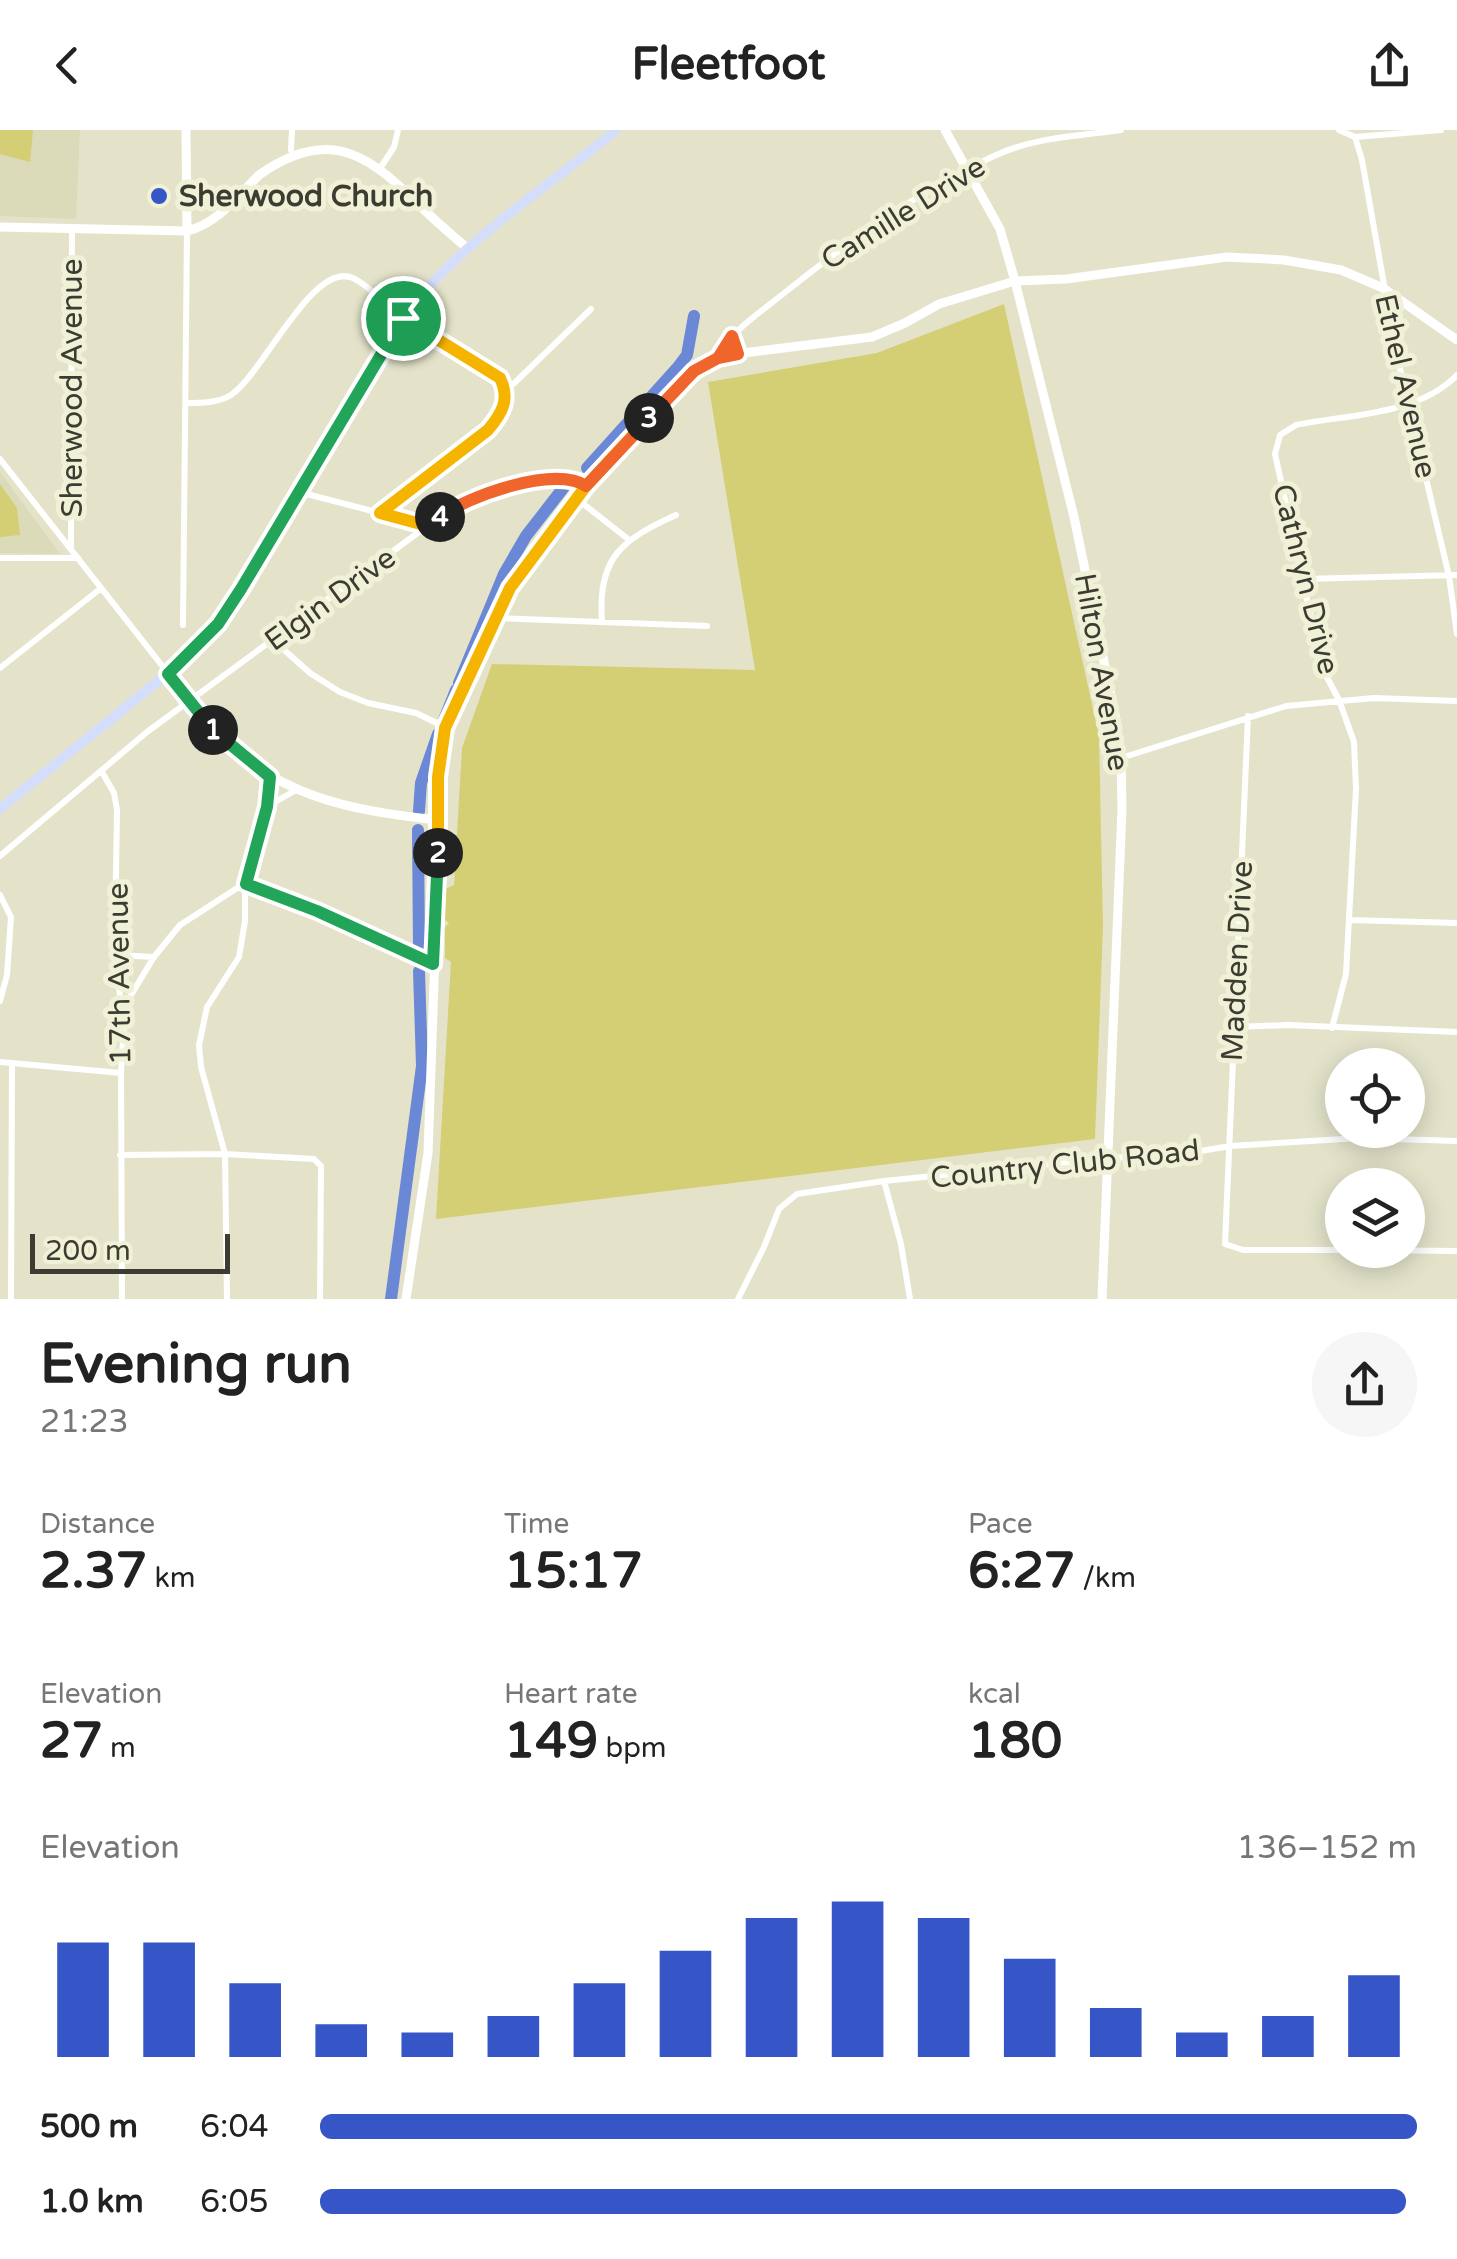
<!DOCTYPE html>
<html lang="en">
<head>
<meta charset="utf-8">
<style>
	:root { --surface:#fff; --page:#f6f6f6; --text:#222; --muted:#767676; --accent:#3656c7 }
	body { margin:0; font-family:"Varela Round",sans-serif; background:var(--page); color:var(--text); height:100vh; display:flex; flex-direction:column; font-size:38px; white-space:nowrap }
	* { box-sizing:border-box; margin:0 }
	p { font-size:32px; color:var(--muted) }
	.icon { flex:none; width:55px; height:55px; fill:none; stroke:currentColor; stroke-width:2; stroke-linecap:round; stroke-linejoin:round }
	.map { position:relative; height:1169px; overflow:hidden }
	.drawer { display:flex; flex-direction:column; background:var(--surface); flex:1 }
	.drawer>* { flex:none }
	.buttons { position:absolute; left:1325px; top:918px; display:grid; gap:20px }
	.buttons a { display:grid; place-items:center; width:100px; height:100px; border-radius:50%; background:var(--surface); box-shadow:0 5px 25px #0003; font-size:50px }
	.scale { position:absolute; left:30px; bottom:25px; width:200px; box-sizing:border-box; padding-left:10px; border:5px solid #3d3c32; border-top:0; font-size:28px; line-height:35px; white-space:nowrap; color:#3d3c32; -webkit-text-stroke:8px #f1f1d7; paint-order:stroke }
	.pin { position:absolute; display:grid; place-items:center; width:85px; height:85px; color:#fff; margin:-42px; border:5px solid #fff; border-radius:50%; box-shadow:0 2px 10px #0007 }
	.km { position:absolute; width:50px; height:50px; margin:-25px; border-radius:50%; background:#222; color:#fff; font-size:28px; line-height:50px; text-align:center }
	.round { display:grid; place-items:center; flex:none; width:105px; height:105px; border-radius:52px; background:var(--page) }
	.headline { display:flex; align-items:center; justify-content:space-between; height:170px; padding:0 40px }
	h1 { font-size:55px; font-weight:700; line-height:75px }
	.metrics { display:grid; grid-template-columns:repeat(3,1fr); gap:15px; height:170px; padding:10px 40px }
	.metrics div { display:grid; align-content:center }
	.metrics b { font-size:50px; font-weight:700 }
	.metrics small { font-size:28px; font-weight:400 }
	.metrics p { font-size:28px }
	.chart { height:280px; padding:20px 40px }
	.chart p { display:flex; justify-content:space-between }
	.chart svg { width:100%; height:180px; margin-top:10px; stroke:var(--accent); stroke-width:6 }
	ul { padding:0 40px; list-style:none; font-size:32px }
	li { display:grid; grid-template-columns:160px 120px 1fr; align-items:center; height:75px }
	li i { height:25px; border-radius:12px; background:var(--accent) }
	header { display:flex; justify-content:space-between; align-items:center; height:130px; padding:0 40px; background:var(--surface); font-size:45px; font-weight:700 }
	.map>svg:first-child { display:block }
</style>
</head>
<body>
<header><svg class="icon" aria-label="back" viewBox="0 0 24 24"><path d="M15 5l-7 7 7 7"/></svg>Fleetfoot<svg class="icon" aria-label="share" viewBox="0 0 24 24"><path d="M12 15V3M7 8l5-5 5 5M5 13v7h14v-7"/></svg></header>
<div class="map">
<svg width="1457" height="1169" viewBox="0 0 1457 1169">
	<rect width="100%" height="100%" fill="#e4e3ca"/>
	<path fill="#dbdab9" d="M0 0H80L76 89 0 86Z
		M0 342 60 424 0 423Z"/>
	<path fill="#d4ce74" d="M0 0H33L30 32 0 24Z
		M1004 174 1099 606 1103 796 1095 1009 436 1089 451 832 445 828V797L449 793 445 790V759L454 755 462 618 492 534 755 540 708 252 877 223Z
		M0 354 17 378 20 405 0 407Z"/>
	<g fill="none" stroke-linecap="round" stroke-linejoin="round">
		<path stroke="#6b88d6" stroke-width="12" d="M587 338 678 237 687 225 694 186
			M459 553 504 444 526 406 564 357
			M444 590 456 560
			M419 681 421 653 438 604
			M418 700 419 820
			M391 1169 422 936 419 841"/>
		<path stroke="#fff" stroke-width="6" d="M1339 0 1355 7 1441 0
			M1355 7 1362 30 1395 217 1449 446 1457 504
			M291 20 292 0
			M381 37 394 17 398 0
			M717 228C732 200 758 184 783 164 844 115 922 59 994 26 1034 7 1078 6 1121 0
			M506 261 591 179
			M186 273C201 273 218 273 231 265 263 244 313 130 353 148 370 156 385 175 401 187 432 209 468 226 500 248 510 269 503 282 488 300L380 383 299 362
			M0 329 167 542
			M577 369 628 409
			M381 384 427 396
			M71 417 72 98
			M0 428H78
			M1304 449 1457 445
			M498 488 707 496
			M602 491C597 427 623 409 676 385
			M183 495 187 101
			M273 510 310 543 340 562 368 573 416 583 445 597
			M0 538 100 459
			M1248 586 1225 1114 1243 1120H1342
			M1121 628 1286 576 1374 568 1457 571
			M102 642 114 663 117 680 115 808 120 868 125 875 121 943 122 1169
			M268 676 296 660
			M0 726 147 602 453 377C484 364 556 336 586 356
			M0 765 11 787 7 845 0 871
			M1349 790 1457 793
			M118 825 154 827
			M125 875 154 827 180 795 245 753 317 781 433 834
			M1235 897 1288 895 1457 902
			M1332 898 1346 844 1356 659 1354 612 1339 570 1322 538 1275 324 1280 305 1296 295C1348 284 1417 286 1457 245
			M0 932 121 943
			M120 1025 225 1024 314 1029 321 1036 320 1169
			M884 1051 901 1114 910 1169
			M1351 1120 1457 1121
			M11 1169 12 933
			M227 1169 225 1024 201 937 199 915 207 877 239 827 245 791V753L267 677 270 647
			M738 1169 764 1117 779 1079 797 1064 884 1051 1110 1028 1183 1024 1230 1016 1359 1008 1457 1011"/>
		<path stroke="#fff" stroke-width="9" d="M186 0 187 101
			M945 0 1000 99 1015 151 1074 387 1115 585 1121 628 1122 679 1102 1169
			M0 97 187 101C217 94 237 67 259 45 323 0 362 18 414 70 431 87 448 102 466 117
			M732 206 738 224
			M168 543C184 561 196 582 212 599 277 667 348 680 437 690
			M406 1169 428 1023 437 768 438 647 445 597 510 458 528 430 586 356 693 241 727 225 872 207 905 193 939 174 1015 151 1066 149 1227 127 1284 130 1341 140 1383 158 1457 210"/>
		<path stroke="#d4defa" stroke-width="10" d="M0 679 168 543 218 493 403 188C460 111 544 61 616 0"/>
	</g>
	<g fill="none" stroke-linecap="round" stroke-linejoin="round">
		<g stroke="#fff" stroke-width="20">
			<path id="split-1" d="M213 600 168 544 218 494 241 459 403 188"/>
		</g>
		<g stroke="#fff" stroke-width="20">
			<path id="split-2" d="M213 600 270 647 267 677 246 754 317 781 433 834 438 723"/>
		</g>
		<g stroke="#fff" stroke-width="20">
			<path id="split-3" d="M438 723V647L445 598 510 458 586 356 649 288"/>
		</g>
		<g stroke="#fff" stroke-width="20">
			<path id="split-4" d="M440 387C468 366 555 335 586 356L694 241 718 228 738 224 732 206 718 228 694 241 649 288"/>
		</g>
		<g stroke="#fff" stroke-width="20">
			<path id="split-5" d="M403 188 500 248C510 269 503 282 488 300L380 383 428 396 440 387"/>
		</g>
		<use href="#split-1" stroke="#22a559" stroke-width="12"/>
		<use href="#split-2" stroke="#22a559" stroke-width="12"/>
		<use href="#split-3" stroke="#f5b400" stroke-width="12"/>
		<use href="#split-4" stroke="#f0652b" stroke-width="12"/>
		<use href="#split-5" stroke="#f5b400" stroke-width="12"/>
	</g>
	<circle fill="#3656c7" stroke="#f1f1d7" stroke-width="4" cx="159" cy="66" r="10"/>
	<g text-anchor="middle" stroke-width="10" stroke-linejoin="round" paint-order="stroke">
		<g font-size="30" font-weight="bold" fill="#3d3c32" stroke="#f1f1d7" text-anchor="start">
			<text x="179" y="76">Sherwood Church</text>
		</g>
		<g font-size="30" fill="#3d3c32" stroke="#f1f1d7">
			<text transform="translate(903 83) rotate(-32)" y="10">Camille Drive</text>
			<text transform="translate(1406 256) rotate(77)" y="10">Ethel Avenue</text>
			<text transform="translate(72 258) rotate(-90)" y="10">Sherwood Avenue</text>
			<text transform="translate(1306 449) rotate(76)" y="10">Cathryn Drive</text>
			<text transform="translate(330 469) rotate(-36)" y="10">Elgin Drive</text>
			<text transform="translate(1102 542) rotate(80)" y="10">Hilton Avenue</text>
			<text transform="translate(1237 831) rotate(-87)" y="10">Madden Drive</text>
			<text transform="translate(119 844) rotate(-91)" y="10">17th Avenue</text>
			<text transform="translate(1065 1034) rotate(-6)" y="10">Country Club Road</text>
		</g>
	</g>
</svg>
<div class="buttons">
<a><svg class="icon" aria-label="locate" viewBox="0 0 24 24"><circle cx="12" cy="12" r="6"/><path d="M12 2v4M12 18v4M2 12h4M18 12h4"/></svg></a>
<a><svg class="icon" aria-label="layers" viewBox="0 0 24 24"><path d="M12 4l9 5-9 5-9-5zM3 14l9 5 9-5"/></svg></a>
</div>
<div class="scale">200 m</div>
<div class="pin" style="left:403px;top:188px;background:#1e9e55"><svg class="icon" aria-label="arrive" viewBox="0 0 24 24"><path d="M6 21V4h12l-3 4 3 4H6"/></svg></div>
<b class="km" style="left:213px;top:600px">1</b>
<b class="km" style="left:438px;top:723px">2</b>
<b class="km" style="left:649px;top:288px">3</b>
<b class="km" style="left:440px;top:387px">4</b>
</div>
<section class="drawer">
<div class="headline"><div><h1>Evening run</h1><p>21:23</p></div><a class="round"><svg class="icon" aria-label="share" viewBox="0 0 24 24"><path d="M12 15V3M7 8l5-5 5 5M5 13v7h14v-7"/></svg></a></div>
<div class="metrics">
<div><p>Distance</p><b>2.37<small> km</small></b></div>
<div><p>Time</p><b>15:17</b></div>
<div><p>Pace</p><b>6:27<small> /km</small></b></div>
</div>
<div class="metrics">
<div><p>Elevation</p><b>27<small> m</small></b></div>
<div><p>Heart rate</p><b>149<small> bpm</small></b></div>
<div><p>kcal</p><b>180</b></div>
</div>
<div class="chart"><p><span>Elevation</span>136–152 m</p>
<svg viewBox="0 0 160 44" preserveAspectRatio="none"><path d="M5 44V16M15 44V16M25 44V26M35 44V36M45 44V38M55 44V34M65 44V26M75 44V18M85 44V10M95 44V6M105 44V10M115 44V20M125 44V32M135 44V38M145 44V34M155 44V24"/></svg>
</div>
<ul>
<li><b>500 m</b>6:04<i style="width:100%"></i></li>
<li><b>1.0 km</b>6:05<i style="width:99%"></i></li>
</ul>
</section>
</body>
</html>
